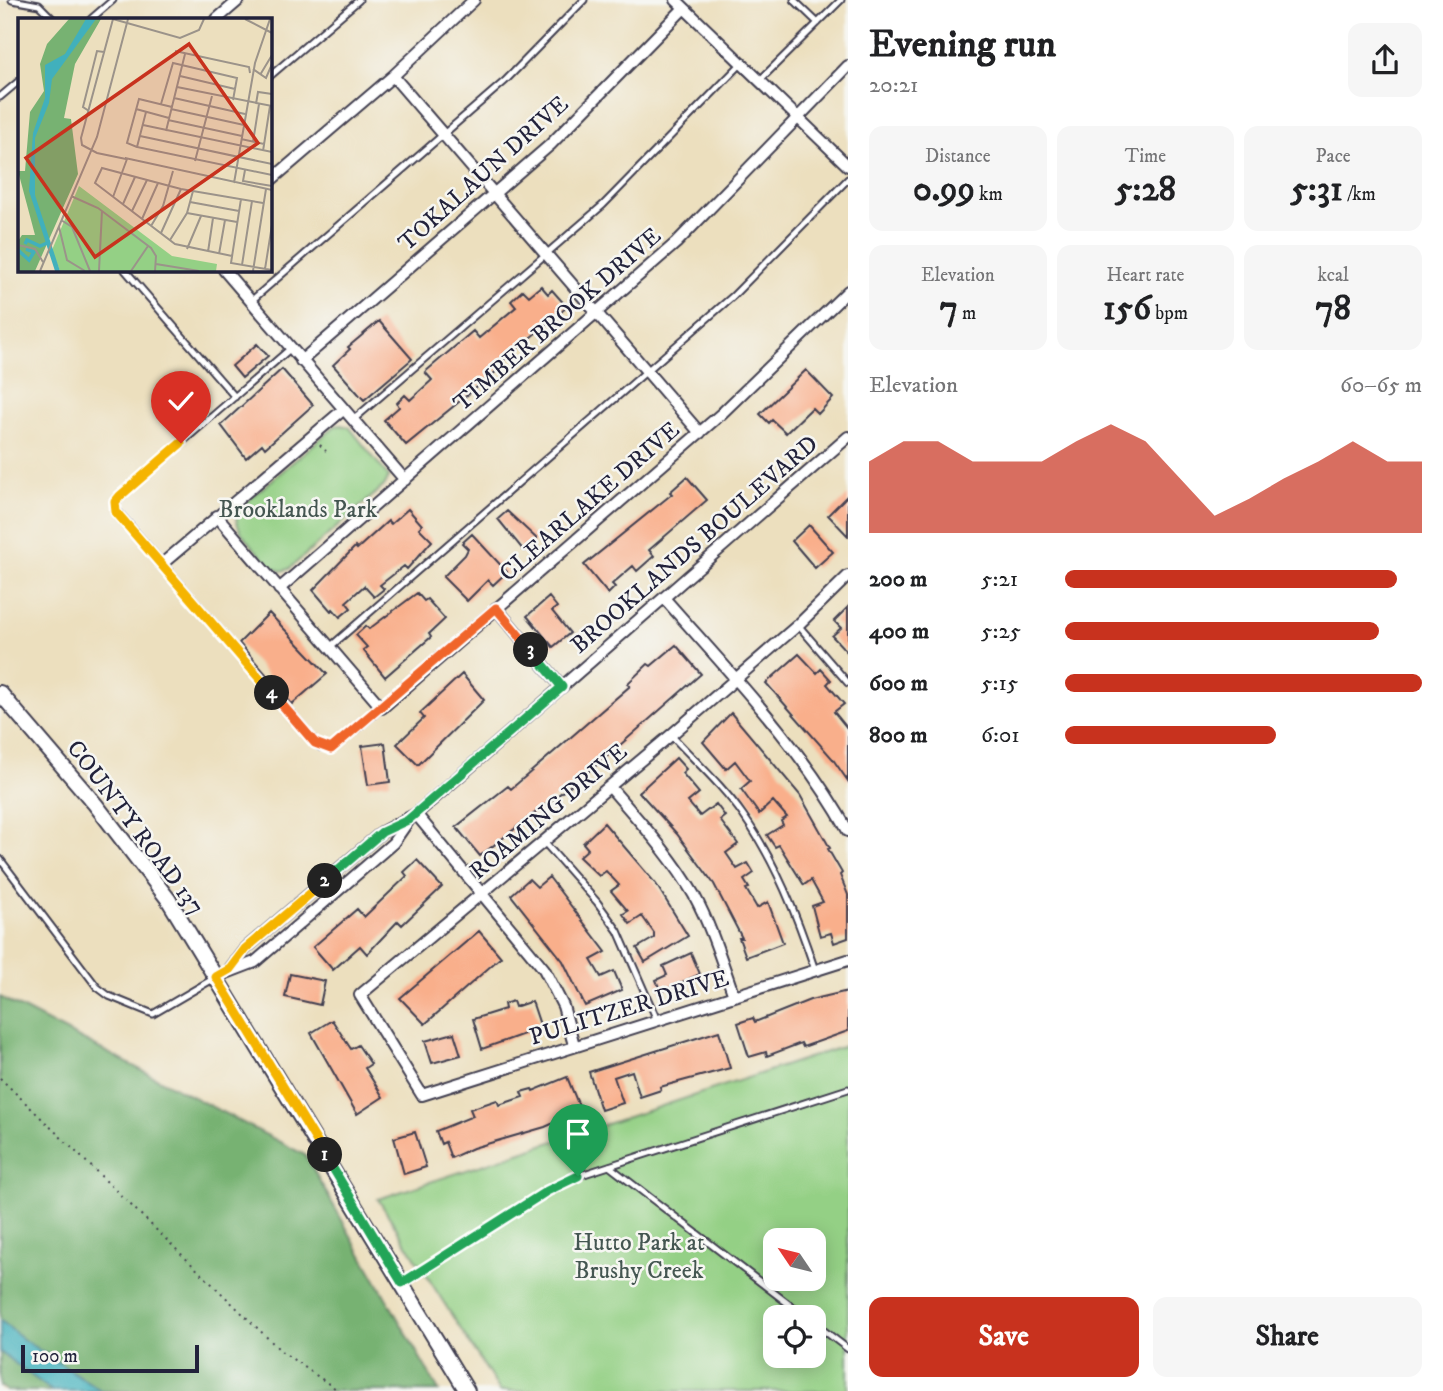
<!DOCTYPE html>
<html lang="en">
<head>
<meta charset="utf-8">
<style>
	:root { --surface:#fff; --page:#f6f6f6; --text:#202124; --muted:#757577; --accent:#c8321e }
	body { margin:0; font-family:"IM FELL DW Pica",serif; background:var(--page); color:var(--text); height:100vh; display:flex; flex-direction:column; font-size:26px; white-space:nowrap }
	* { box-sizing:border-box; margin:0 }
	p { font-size:23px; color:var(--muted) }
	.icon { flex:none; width:38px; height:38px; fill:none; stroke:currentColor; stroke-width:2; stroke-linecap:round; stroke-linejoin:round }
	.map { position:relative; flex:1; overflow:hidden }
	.details { display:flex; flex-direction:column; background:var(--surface); width:595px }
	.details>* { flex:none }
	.needle { width:46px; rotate:305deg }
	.fabs { position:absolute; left:763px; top:1228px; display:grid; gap:14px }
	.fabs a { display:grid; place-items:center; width:63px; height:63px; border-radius:14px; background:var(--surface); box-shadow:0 4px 18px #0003; font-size:35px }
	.scale { position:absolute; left:21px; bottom:18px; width:178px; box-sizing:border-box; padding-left:7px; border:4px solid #22223b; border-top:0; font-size:19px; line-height:24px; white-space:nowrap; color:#22223b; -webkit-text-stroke:5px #f6f6f2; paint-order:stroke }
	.pin { position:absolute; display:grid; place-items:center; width:60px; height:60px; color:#fff; margin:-72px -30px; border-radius:50% 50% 50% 0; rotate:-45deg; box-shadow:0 0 7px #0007 }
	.pin .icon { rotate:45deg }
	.km { position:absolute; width:35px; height:35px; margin:-18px; border-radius:50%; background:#222; color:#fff; font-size:19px; line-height:35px; text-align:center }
	.round { display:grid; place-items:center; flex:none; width:74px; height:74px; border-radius:14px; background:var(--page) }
	.headline { display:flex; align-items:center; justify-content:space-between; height:119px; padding:0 21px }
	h1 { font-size:38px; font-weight:700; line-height:52px }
	.stats { display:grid; grid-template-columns:repeat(3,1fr); gap:10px; height:119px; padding:7px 21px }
	.stats div { display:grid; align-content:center; border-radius:14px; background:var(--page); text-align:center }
	.stats b { font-size:35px; font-weight:700 }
	.stats small { font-size:19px; font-weight:400 }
	.stats p { font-size:19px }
	.chart { height:196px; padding:14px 21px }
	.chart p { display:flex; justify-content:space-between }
	.chart svg { width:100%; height:126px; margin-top:7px; fill:var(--accent); opacity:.7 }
	.action { display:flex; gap:14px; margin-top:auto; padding:14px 21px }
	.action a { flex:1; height:80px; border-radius:14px; background:var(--accent); color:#fff; font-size:28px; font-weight:700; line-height:80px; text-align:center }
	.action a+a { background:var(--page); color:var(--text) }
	ul { padding:0 21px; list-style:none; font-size:23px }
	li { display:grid; grid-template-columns:112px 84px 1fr; align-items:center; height:52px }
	li i { height:18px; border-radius:9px; background:var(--accent) }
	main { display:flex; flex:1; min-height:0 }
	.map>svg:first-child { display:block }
</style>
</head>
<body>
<main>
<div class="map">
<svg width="848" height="1391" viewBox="0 0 848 1391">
	<rect width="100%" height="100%" fill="#f6f6f2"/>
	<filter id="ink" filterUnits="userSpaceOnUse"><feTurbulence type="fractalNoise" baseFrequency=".0143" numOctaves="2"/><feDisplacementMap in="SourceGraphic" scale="14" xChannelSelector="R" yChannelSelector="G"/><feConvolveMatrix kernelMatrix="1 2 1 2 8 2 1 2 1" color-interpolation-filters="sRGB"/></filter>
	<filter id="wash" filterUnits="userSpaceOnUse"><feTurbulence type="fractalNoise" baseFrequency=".00686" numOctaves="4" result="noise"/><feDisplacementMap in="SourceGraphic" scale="28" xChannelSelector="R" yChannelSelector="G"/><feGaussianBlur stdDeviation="1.57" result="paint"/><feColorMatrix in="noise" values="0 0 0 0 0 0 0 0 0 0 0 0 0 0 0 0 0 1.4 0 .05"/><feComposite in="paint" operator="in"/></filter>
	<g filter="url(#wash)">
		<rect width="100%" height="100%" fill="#ecdfbe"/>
		<path fill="#94d085" stroke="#5b7960" stroke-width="2" fill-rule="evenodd" d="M341 425 349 427 389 477 384 486 289 569 281 571 273 568C260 553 229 530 238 509L335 426Z
			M848 1045V1391H500L378 1199ZM775 1241H814V1279H775ZM775 1318H814V1356H775Z"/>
		<path fill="#77b272" stroke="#4c6a56" stroke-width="2" d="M0 997 305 1155 439 1391H7L0 1386Z"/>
		<path fill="#41b0bc" stroke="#32697c" stroke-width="2" d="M0 1320 24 1340 102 1391H52L0 1352Z"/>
		<g id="blocks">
			<path fill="#f9af8b" d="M541 286 548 294 552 290 567 307 500 363 503 366 406 445 384 420 399 407 397 403 405 395 410 400 432 380 425 372 473 331 479 338 516 307 511 301 523 290 529 296Z
				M379 321 412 359 364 400 333 365 350 349 348 347Z
				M257 344 268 356 242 378 232 366Z
				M282 369 313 405 265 448 262 444 246 458 221 425Z
				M806 370 833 398 818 414 812 408 786 433 772 420 769 423 760 414Z
				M687 477 707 500 649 550 654 556 637 571 633 566 612 584 615 587 608 594 584 565 672 494 670 492Z
				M848 495V536L828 515Z
				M408 509 422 525 419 528 432 541 407 569 404 566 380 585 384 589 374 597 364 586 346 602 351 608 340 617 333 609 331 611 313 590 355 547 357 549 388 521 391 524Z
				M507 511 537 539 524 551 498 519Z
				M809 525 833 552 815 568 792 541Z
				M472 534 507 572 493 585 488 580 467 601 443 577 465 555 468 549 462 543Z
				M417 593 424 601 427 599 445 619 429 634 431 637 385 677 363 650 367 647 356 635 366 626 369 629Z
				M549 597 557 607 552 611 570 633 553 647 527 616Z
				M848 607V653L832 636 841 628 834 621Z
				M269 613 327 674 292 704 239 643Z
				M676 645 701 674 603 760 480 856 456 827 508 786 511 789 630 686 627 684 648 664 651 666Z
				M799 654 817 673 821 669 831 680 827 684 844 704 834 712 848 729V781L832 758 766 683Z
				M462 674 484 700 418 765 397 744 424 718 420 713Z
				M731 713 800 795 830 848 828 849 842 873 840 875 848 895V938L834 943 831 933 820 936 812 906 823 902 811 880 804 885 779 845 775 847 767 835 783 825 781 821 787 817 773 801 759 814 741 789 750 781 735 761 726 769 703 742Z
				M385 743 390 782 368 785 362 746Z
				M676 758 686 769 682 773 699 793 688 802 700 816 716 804 725 816 720 820 738 844 726 853 737 869 748 863 754 873 744 880 749 888 746 889 757 908 768 902 783 943 746 957 739 938H742L714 884 677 834 639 792Z
				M604 823 656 884 688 936 645 962 637 948 654 938V933L642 916 630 924 623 914 628 911 611 891 619 885 606 871 599 876 579 857 588 849 583 843Z
				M417 860 442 887 402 925 398 921 367 954 360 946 333 970 313 947 357 909 364 917 407 876 404 872Z
				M549 877 606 952 591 960 601 977 614 971 622 990 585 1006 563 961 511 895 529 879 537 887Z
				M479 931 501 957 425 1024 400 998Z
				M691 953 700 974 661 992 656 980 667 975 663 966Z
				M290 974 325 981 320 1005 285 997Z
				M848 991V1031L803 1047 801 1043 767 1056 766 1052 749 1057 738 1023 753 1018 755 1022 810 1000Z
				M513 1001 515 1007 532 1001 541 1028 482 1049 473 1019 505 1009 504 1004Z
				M332 1020 351 1049 358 1045 371 1064 365 1068 383 1097 357 1114 311 1033Z
				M719 1031 730 1068 660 1087 661 1090 640 1097 632 1071 614 1077 623 1103 601 1110 589 1072Z
				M454 1033 461 1055 432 1063 425 1041Z
				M567 1077 581 1111 545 1127 473 1148 451 1158 445 1142 441 1144 436 1131 473 1116 470 1109 497 1100 499 1105 523 1097 521 1092 532 1089 533 1091Z
				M415 1132 426 1167 404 1174 394 1138Z"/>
		</g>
	</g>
	<g filter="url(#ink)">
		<use href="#blocks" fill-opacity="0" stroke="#403e4f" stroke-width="2"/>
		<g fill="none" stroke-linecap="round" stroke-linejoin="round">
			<g stroke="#403e4f" stroke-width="9">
				<path id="service" d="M12 0 39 5 53 19
					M794 0 818 23
					M91 19 113 0
					M270 76 359 0
					M759 81 841 0
					M0 97 19 81
					M125 270 235 397
					M251 301 505 81 584 0
					M291 348 120 496 115 508 320 747H334L382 708
					M353 420 603 205 741 64
					M798 625 848 683
					M330 647 733 296 848 179
					M671 735C695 761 723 786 743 815 776 862 797 916 815 970
					M544 842 597 902 618 931 657 1020
					M0 859 97 987 109 996 153 1014 213 979
					M609 1166 807 1318
					M402 1283 547 1191 578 1176 848 1089
					M814 1323 848 1349"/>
			</g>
			<g stroke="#403e4f" stroke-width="14">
				<path id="minor" d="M676 0 848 166
					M217 19 239 0
					M393 76 700 433
					M270 181 393 76 474 0
					M224 270 405 480
					M301 361 550 145 684 8
					M217 516 382 708 720 415 848 291
					M162 564 344 409
					M848 576 798 625 671 735 360 995 422 1095 848 960
					M279 589 676 243 848 66
					M665 599C730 673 800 745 848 831
					M496 608 562 687
					M610 787C640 822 671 855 694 895 711 926 722 962 734 996
					M416 814 544 969 563 1006 574 1045
					M230 969 245 949 382 832 416 814 848 437
					M216 977 255 962 393 843 409 820"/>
			</g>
			<g stroke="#403e4f" stroke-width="18">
				<path id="tertiary" d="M0 693 95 804 168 899 467 1391"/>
			</g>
			<path stroke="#403e4f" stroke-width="2" stroke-dasharray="2 5" stroke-linecap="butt" d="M320 445 326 451
				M0 1078 281 1351 339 1391"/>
			<use href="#service" stroke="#fff" stroke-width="5"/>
			<use href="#minor" stroke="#fff" stroke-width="10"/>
			<use href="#tertiary" stroke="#fff" stroke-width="14"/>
		</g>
	</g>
	<g fill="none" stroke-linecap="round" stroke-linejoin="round" filter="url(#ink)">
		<g stroke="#fff" stroke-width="14">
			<path id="split-1" d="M325 1155 402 1283 547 1191 578 1176"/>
		</g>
		<g stroke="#fff" stroke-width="14">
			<path id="split-2" d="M325 1155 216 977 230 969 245 949 325 881"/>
		</g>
		<g stroke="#fff" stroke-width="14">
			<path id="split-3" d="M325 881 382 832 408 820 562 687 531 650"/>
		</g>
		<g stroke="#fff" stroke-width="14">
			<path id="split-4" d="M272 693 315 743 331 749 496 608 531 650"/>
		</g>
		<g stroke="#fff" stroke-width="14">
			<path id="split-5" d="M181 443 120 496 115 502 116 512 272 693"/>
		</g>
		<use href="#split-1" stroke="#22a559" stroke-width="9"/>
		<use href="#split-2" stroke="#f5b400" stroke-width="9"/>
		<use href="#split-3" stroke="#22a559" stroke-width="9"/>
		<use href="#split-4" stroke="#f0652b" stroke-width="9"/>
		<use href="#split-5" stroke="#f5b400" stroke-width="9"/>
	</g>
	<g text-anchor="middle" stroke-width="5" stroke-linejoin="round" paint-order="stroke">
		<g font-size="24" fill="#22223b" stroke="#f6f6f2">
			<text transform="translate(483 173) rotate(-42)" y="8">TOKALAUN DRIVE</text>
			<text transform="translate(557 319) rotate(-41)" y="8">TIMBER BROOK DRIVE</text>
			<text transform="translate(589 501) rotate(-41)" y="8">CLEARLAKE DRIVE</text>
			<text transform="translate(694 544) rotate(-41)" y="8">BROOKLANDS BOULEVARD</text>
			<text transform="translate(548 811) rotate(-40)" y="8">ROAMING DRIVE</text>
			<text transform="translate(136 827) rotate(53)" y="8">COUNTY ROAD 137</text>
			<text transform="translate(629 1007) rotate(-17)" y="8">PULITZER DRIVE</text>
		</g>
		<g font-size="24" fill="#445651" stroke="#f6f6f2">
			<text x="298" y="517">Brooklands Park</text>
			<text x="639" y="1250">Hutto Park at<tspan x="639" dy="28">Brushy Creek</tspan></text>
		</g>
	</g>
	<g transform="translate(18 18)">
		<rect width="254" height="254" fill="#ecdfbe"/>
		<path d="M61 168 154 238 199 246 198 253H42L34 232Z" fill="#94d085"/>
		<path d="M51 1H83L57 46 46 100 53 101 60 156 17 253H0V223L4 217H17L0 153H7L12 94 26 73 22 46 29 26Z" fill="#77b272"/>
		<path d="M68 1H78L34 61 31 85 17 120V177L42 253H37L11 173 15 115 27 80V47L47 36Z" fill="#41b0bc"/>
		<path fill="none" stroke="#41b0bc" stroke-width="3.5" d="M7 226 9 222 22 228 29 225M0 232 11 242 16 234 8 231"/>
		<path fill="none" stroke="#9b938a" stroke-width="2" d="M227 1 254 15M157 33 231 49 232 55M235 51 248 60 254 46M242 57 254 37M162 58 217 71M159 69 254 88M156 80 227 96M143 86 155 45 219 60 215 82M238 86 240 74 254 76M118 91 151 100M153 91 226 107M71 93 65 89 79 33 86 34M128 94 119 129 254 157M150 102 224 118M125 107 254 134M148 113 167 36M122 118 254 146M223 121 246 126M235 124 241 86M119 129 109 125 121 81 154 89M245 133 252 88M107 140 254 172M108 141 79 135 64 127 63 120 95 1 162 20 181 12 186 1M177 143 194 78M227 152 225 163 254 168M216 165 237 45 252 1M53 178 80 190 133 230 138 238 137 253M95 179 109 141M223 181 213 245 254 252M172 184 221 193M105 186 117 159M114 193 129 162M169 195 219 204M124 201 140 165M43 202 54 209 72 253M133 208 145 188 155 153M41 209 49 242 67 253M143 215 163 171M152 222 169 195 175 173M0 227 17 231 25 244M169 231 183 198M190 234 195 200M201 236 207 202M214 238 157 226 77 165 84 150 163 171 245 185M138 246 181 253M224 247 234 183M247 251 254 207M22 253 79 119 110 1M81 253 84 193M113 253 130 228M235 253 248 171"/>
		<path fill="#c8321e" fill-opacity="0.15" stroke="#c8321e" stroke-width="3.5" d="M171 26 240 125 77 239 8 140Z"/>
		<rect width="254" height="254" fill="none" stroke="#22223b" stroke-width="3.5"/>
	</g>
</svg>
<div class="fabs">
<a><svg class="needle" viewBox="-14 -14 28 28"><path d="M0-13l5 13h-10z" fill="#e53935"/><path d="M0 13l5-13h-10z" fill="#757577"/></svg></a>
<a><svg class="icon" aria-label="locate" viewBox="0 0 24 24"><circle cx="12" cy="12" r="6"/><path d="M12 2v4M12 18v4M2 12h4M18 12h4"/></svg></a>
</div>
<div class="scale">100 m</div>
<div class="pin" style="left:578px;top:1176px;background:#1e9e55"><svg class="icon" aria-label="arrive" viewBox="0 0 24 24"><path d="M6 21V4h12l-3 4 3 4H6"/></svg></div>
<div class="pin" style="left:181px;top:443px;background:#d93025"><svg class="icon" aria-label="check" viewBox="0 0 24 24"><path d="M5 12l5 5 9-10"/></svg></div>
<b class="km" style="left:325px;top:1155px">1</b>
<b class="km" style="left:325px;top:881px">2</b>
<b class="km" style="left:531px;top:650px">3</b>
<b class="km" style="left:272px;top:693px">4</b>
</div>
<section class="details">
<div class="headline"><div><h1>Evening run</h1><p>20:21</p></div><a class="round"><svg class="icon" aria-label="share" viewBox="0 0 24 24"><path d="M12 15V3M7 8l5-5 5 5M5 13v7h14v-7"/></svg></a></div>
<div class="stats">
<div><p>Distance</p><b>0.99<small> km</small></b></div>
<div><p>Time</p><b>5:28</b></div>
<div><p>Pace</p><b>5:31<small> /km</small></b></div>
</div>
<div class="stats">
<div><p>Elevation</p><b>7<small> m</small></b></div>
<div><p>Heart rate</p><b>156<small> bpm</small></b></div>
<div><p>kcal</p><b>78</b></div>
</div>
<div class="chart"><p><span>Elevation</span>60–65 m</p>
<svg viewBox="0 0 160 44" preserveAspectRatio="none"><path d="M0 44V19L10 12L20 12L30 19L40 19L50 19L60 12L70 6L80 12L90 25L100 38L110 32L120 25L130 19L140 12L150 19L160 19V44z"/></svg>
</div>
<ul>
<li><b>200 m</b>5:21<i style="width:93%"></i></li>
<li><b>400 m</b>5:25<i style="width:88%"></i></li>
<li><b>600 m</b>5:15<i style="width:100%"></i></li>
<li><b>800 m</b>6:01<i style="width:59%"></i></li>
</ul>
<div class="action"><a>Save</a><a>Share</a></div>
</section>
</main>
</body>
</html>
